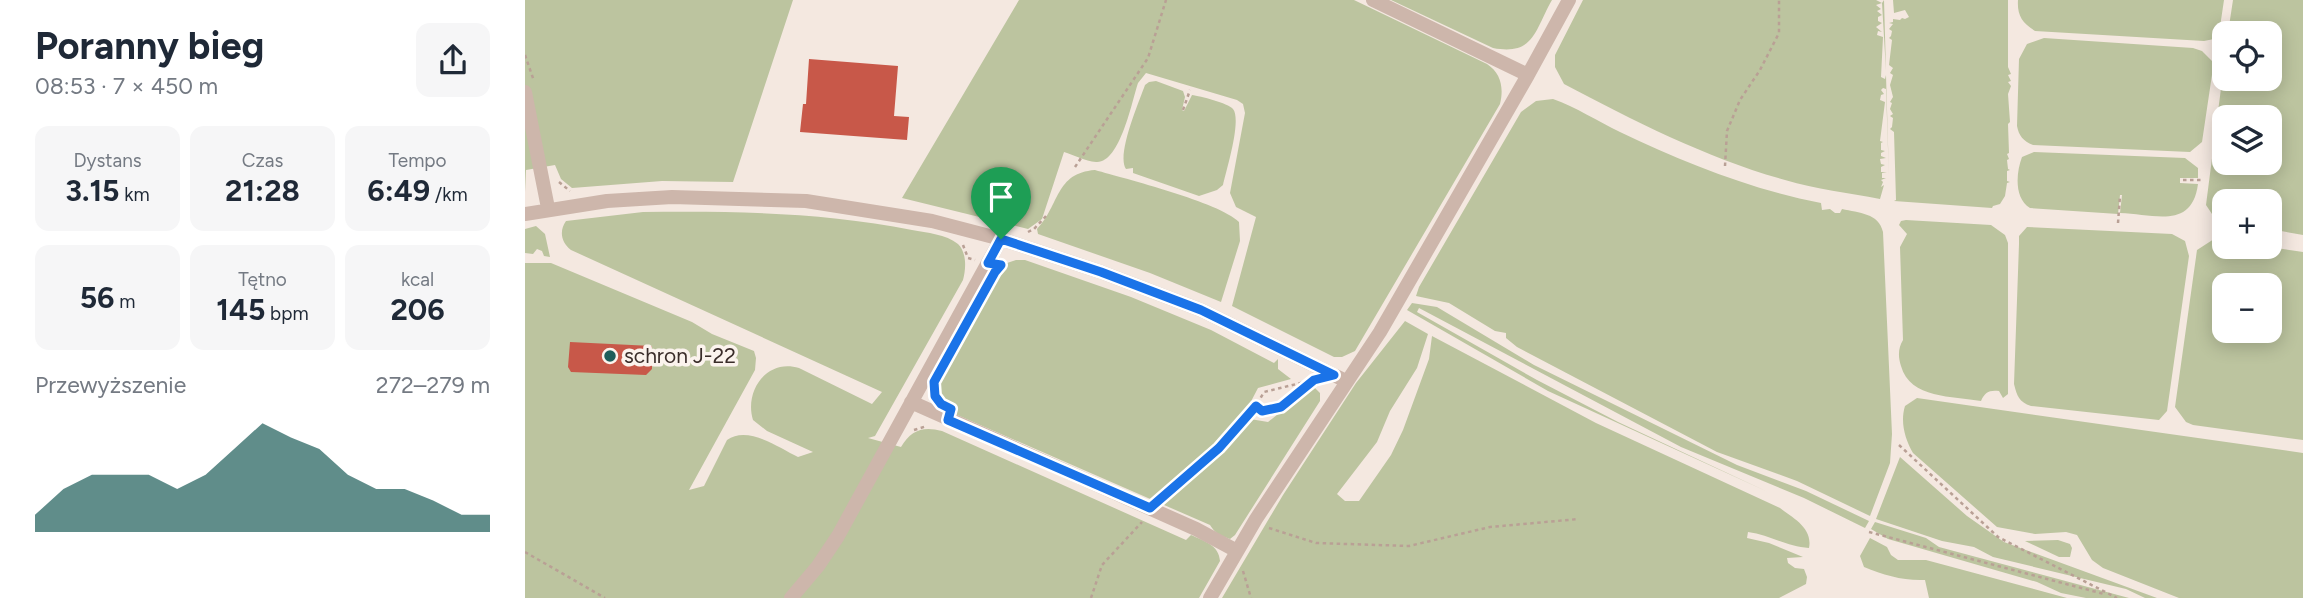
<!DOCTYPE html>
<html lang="pl">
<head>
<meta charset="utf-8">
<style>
	:root { --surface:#fff; --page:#f6f6f7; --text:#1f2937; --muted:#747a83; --accent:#1e5d5a }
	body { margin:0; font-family:Figtree,sans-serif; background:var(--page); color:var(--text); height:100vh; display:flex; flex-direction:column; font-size:26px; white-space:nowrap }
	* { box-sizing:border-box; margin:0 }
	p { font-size:23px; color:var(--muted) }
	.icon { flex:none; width:38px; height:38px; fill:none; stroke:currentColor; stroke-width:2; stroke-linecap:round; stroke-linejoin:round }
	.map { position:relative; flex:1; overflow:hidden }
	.side { display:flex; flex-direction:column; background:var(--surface); width:525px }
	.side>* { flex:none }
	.controls { position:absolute; left:1687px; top:21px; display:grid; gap:14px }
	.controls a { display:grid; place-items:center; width:70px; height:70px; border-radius:14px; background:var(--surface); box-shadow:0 4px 18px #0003; font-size:35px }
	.pin { position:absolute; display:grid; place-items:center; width:60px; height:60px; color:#fff; margin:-72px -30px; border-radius:50% 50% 50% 0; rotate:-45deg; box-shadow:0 0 7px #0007 }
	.pin .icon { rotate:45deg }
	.round { display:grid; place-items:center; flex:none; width:74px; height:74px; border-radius:14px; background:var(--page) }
	.summary { display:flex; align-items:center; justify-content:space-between; height:119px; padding:0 35px }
	h1 { font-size:38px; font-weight:700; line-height:52px }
	.metrics { display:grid; grid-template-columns:repeat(3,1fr); gap:10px; height:119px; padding:7px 35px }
	.metrics div { display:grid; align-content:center; border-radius:14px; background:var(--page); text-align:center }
	.metrics b { font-size:30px; font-weight:700 }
	.metrics small { font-size:19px; font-weight:400 }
	.metrics p { font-size:19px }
	.chart { height:196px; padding:14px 35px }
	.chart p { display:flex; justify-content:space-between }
	.chart svg { width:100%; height:126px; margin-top:7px; fill:var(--accent); opacity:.7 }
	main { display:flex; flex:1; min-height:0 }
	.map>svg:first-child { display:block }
</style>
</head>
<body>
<main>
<section class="side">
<div class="summary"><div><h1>Poranny bieg</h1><p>08:53 · 7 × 450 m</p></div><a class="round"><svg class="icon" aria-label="share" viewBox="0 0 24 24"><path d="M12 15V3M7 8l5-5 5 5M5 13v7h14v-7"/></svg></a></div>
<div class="metrics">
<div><p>Dystans</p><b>3.15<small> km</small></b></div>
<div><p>Czas</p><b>21:28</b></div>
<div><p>Tempo</p><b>6:49<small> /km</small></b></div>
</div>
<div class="metrics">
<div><b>56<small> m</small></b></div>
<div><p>Tętno</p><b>145<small> bpm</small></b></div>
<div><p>kcal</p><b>206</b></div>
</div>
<div class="chart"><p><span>Przewyższenie</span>272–279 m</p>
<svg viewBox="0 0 160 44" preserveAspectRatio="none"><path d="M0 44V38L10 29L20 24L30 24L40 24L50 29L60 24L70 15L80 6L90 11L100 15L110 24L120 29L130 29L140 33L150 38L160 38V44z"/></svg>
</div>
</section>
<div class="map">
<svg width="1778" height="598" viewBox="0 0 1778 598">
	<rect width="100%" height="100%" fill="#f4e8e0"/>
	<path fill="#bcc49f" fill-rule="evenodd" d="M0 0H268L208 182 137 181 47 188 36 179 30 165 1 170 0 192Z
		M494 0H829L962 64C976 73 979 88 975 104L830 351 817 357H809L707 306 731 217 711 207 705 193 720 113 718 104 712 100 621 73 613 83C607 101 595 164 571 162 560 161 549 155 539 152L517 219 503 229 377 198Z
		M866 0H1027C1010 29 1010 56 968 48Z
		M1058 0H1351L1357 3 1359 0 1361 71 1357 3 1351 5 1356 9 1352 11 1357 15 1353 17V21L1357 23 1351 27 1357 32 1353 31 1352 35 1358 37 1356 77 1360 79 1361 75 1364 179 1361 89 1358 88 1356 90 1359 94 1356 95 1355 100 1360 102 1355 141 1358 142 1356 143V150L1360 151 1356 153V156L1361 158 1355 159 1356 164 1360 165 1356 167V172H1362L1357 173V178H1361L1356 180 1358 182 1356 187 1359 185 1355 199C1324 193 1291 189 1260 180 1184 159 1109 121 1039 84L1030 67V55Z
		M1368 0H1483V67L1486 74 1483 75 1486 81 1483 82 1486 86 1483 94 1485 122 1483 124 1484 153 1482 154 1484 159 1482 160 1483 169 1485 170 1482 171V181L1485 182 1482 183 1480 196 1475 204 1468 206 1467 208 1369 201 1371 200 1369 132 1365 129 1367 127 1368 118 1365 116 1368 114 1365 109 1367 103 1365 102 1368 97 1365 85 1368 75 1365 73 1368 68 1364 65 1367 40 1364 38 1366 36 1367 31 1364 29 1368 24 1364 23 1368 22V19L1375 20 1377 18 1380 19 1384 17 1380 10 1369 13Z
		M1493 0H1699L1695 27 1689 39 1679 41 1510 31C1497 23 1492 15 1493 0Z
		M1708 0H1778V235L1745 229V201H1699V222L1691 220 1681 205 1699 65V79H1745V33H1703ZM1699 117H1745V163H1699Z
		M1519 38 1668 48 1677 51 1688 62V68L1677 142 1665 152 1508 145C1498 141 1494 136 1492 126L1494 59 1502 44Z
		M631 81 658 91 660 97 657 110 659 111 667 95C675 96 703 103 708 109 717 120 701 171 698 185L692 190 674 196 608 173V168L601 169C591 155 614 102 620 85L624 82Z
		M1028 99C1051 107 1072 121 1095 132 1158 162 1227 190 1296 203L1297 210 1305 209 1310 213H1315L1317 209C1334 213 1354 213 1358 232L1367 434 1365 463 1345 516 1272 481 1192 452 992 347 981 338V333L970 331 924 303 891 296 894 287 996 112 1011 101Z
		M1509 152 1660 158 1673 168V178H1655V183L1673 184C1667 230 1629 214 1595 213L1597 195H1595L1593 214 1505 208C1489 198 1491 173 1497 157Z
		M570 170C601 179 694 202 714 222L715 241 696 302 625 273 513 234 512 229C535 205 530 173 570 170Z
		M118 212C208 211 298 212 387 230 402 233 421 234 433 244 442 253 441 269 438 280L350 436 343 438 376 447C386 430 398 426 417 431L661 540 666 535C679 541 694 545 695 561L674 598H0V263H26L167 322 187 334 229 351 231 358 230 370 164 490 179 486 202 440C223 425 254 448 273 457L288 452 242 431 228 420C219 391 242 358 274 368L347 404 357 392 46 250C36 242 34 231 41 221Z
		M1381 220 1466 225 1480 235 1483 243V394L1478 398 1474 391C1464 390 1460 392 1456 401 1428 396 1385 399 1376 366 1373 357 1373 348 1378 340L1375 247 1382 234 1374 225 1376 221Z
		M11 226 20 234 25 257 19 256 17 251 12 249 8 254 0 253V229Z
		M1502 227 1647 234 1660 241 1664 256 1642 411 1634 420 1506 406C1494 402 1492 396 1489 384L1494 244V236Z
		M1689 239 1699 240V247H1745L1778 252V440L1668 425 1661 422 1650 407 1672 250ZM1745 285V331H1699V285Z
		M491 260H500L606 297 686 330 749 363 753 359V369L766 379 733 388 721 411 725 419 743 422 788 386 795 393V401L710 535 705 539C695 536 690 533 685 525L430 414 431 409 413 398 411 384 414 377 471 274 482 263Z
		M887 303 912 307 1009 365 1212 465 1281 491 1344 521 1340 528 1279 498 1156 447 894 308 892 312 1012 380 1093 422 1243 492 1023 391 882 310Z
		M880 321 903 334 892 368 865 411 852 442 812 494 820 501H834L866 455 878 430 904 359 907 336 1071 423 1255 508C1268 518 1288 528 1284 548 1262 547 1245 535 1223 532L1222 538 1244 543 1278 557 1262 558 1263 563 1270 568 1279 569 1282 577 1281 584 1254 598H697L758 495 831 383Z
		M1392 398 1778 453V598H1654L1578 568 1567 560 1552 535 1541 532 1510 534 1472 527 1388 453C1380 439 1375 422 1380 406Z
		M1375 457 1442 516 1479 542 1632 598H1620L1601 589 1468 557 1449 547 1417 541 1351 519Z
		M1350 522 1401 538 1414 547 1604 598H1561L1536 593 1512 582 1363 539 1346 529Z
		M1345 538 1362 547 1366 555 1373 560H1401L1542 598H1404L1400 580C1378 581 1359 575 1339 567L1335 556Z
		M1533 540 1545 544 1547 548 1545 557H1534L1500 541Z"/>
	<path fill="#c85849" d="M284 59 373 66 369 116 384 117 382 140 275 132 278 104H281Z
		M45 342 127 346V369L121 375 46 372 43 367Z"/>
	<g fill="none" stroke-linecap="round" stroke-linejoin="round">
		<path stroke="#b9a095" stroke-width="2.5" stroke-dasharray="3.5 3.5" stroke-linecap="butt" d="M0 55 9 81
			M658 110 665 90
			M1200 166 1202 131 1215 100 1235 70 1254 33V0
			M550 167 623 58 641 0
			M1658 180H1677
			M34 182 45 191
			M1593 223 1595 196
			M503 232 509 229 521 216
			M438 245 443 258 450 260
			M731 406 737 411 756 407 789 380
			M389 430 402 426
			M1374 445 1473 537 1592 598
			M638 497 694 448 731 406 739 392 784 381
			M744 528 791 543 884 546 965 527 1054 519
			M1344 532 1579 594
			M0 552 80 598
			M718 571 726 598
			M566 598 577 565 617 522"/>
		<path stroke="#cdb6ab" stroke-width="14" d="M848 0 1003 75
			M0 92 23 208
			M0 214 82 201 147 197 281 201 407 221 476 239 576 272 676 310 821 381
			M386 402 671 529 712 551
			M266 598 293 566 313 536 476 239
			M685 598 731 519 855 332 1003 75 1044 0"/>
	</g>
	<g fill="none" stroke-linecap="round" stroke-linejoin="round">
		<g stroke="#fff" stroke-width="14">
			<path id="route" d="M476 239 576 272 676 310 809 375 789 380 756 407 737 411 731 406 694 448 625 508 423 420 426 409 416 404 410 396 409 382 470 272 476 265 463 263Z"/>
		</g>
		<use href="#route" stroke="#1a73e8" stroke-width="9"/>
	</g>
	<circle fill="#1e5d5a" stroke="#fbf3ed" stroke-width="2.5" cx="85" cy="356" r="7"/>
	<g text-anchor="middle" stroke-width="7" stroke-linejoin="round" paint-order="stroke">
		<g font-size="21" fill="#3a2d2a" stroke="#fbf3ed" text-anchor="start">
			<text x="99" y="363">schron J-22</text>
		</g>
	</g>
</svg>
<div class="controls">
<a><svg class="icon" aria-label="locate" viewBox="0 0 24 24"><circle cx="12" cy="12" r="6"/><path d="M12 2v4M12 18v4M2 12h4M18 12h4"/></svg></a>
<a><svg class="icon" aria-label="layers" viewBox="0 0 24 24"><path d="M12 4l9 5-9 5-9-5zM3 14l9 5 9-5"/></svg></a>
<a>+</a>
<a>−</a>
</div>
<div class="pin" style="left:476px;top:239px;background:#1e9e55"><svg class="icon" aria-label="arrive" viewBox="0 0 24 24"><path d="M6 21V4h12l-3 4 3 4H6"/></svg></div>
</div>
</main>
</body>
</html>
